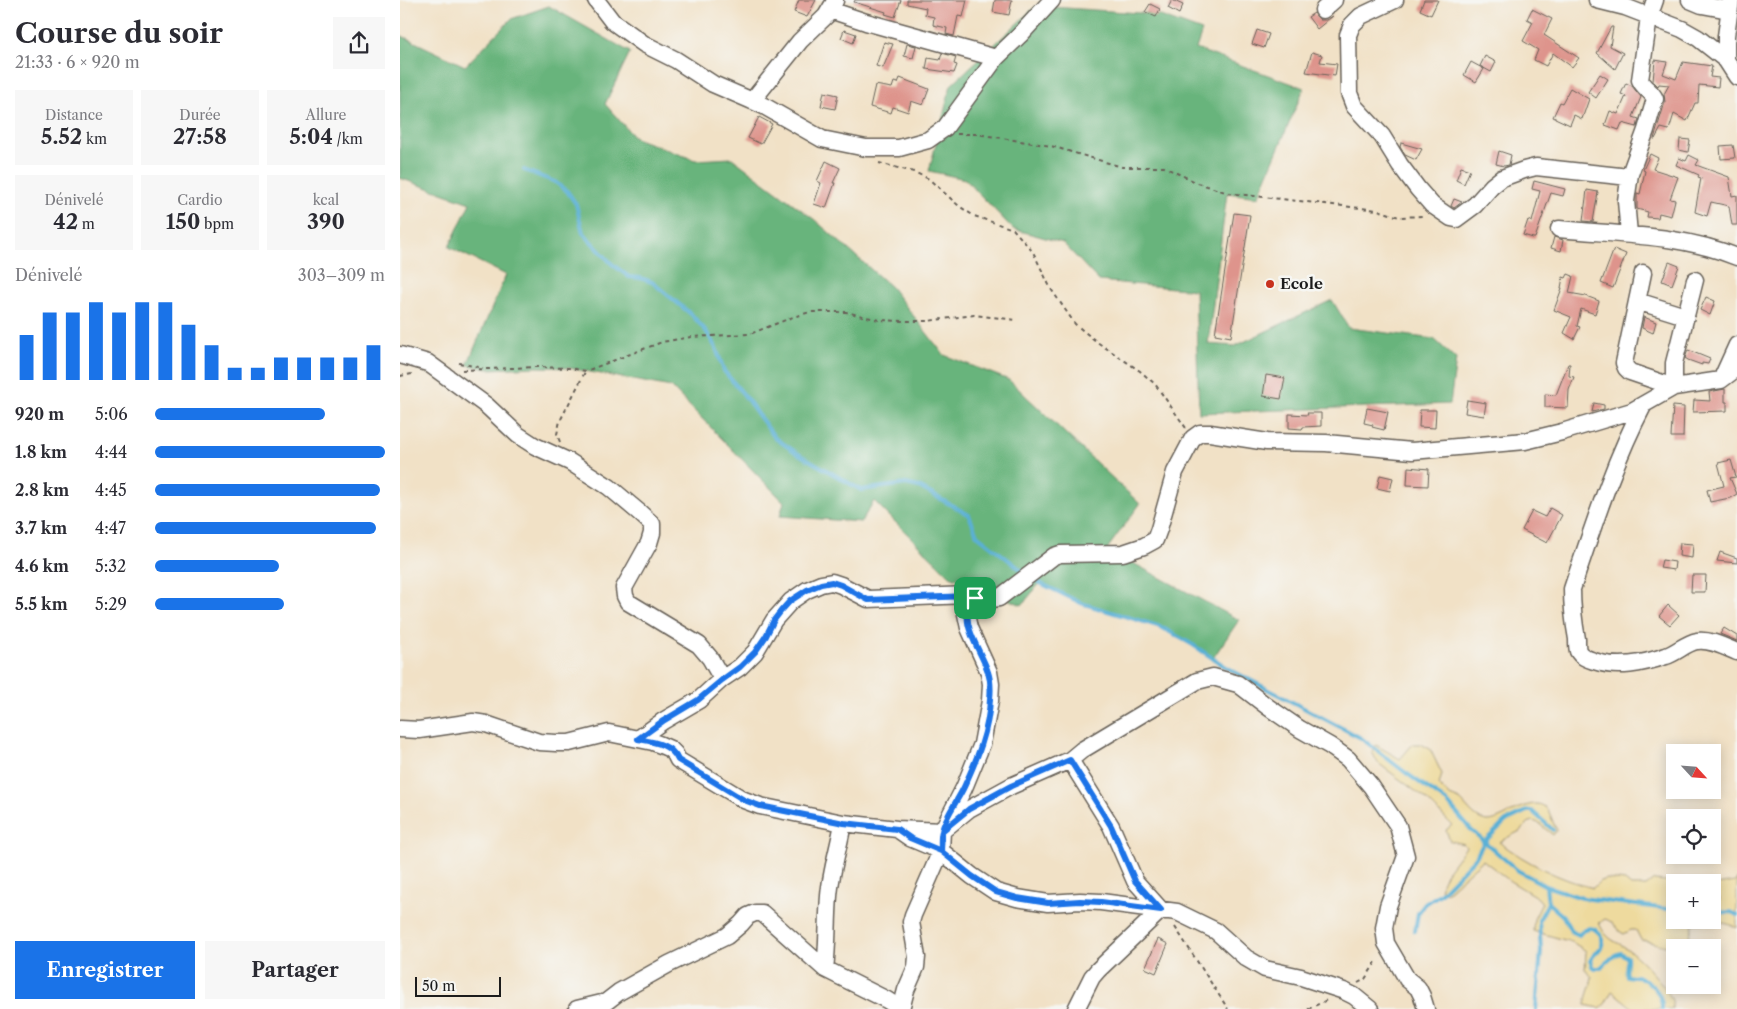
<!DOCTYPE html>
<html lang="fr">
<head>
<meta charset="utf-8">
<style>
	:root { --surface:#fff; --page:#f7f7f7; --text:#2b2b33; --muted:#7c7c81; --accent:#1a73e8 }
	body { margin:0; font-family:"Libre Caslon Text",serif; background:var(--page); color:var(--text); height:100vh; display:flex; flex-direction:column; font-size:19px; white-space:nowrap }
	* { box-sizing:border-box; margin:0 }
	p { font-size:16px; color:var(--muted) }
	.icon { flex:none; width:28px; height:28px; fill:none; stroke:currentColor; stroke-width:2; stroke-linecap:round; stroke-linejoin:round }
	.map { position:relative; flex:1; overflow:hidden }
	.details { display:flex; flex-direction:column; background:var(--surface); width:400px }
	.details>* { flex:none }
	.needle { width:32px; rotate:116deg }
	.controls { position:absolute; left:1266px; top:744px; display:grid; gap:10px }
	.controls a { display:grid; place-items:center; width:55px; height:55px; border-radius:0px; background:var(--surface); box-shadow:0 2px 12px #0003; font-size:25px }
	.scale { position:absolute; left:15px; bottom:12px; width:86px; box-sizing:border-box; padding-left:5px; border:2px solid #1c1c1c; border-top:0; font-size:14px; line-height:18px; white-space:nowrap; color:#1c1c1c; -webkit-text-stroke:4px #f6f6f2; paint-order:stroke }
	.pin { position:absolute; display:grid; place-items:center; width:42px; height:42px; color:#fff; margin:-21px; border-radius:10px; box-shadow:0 2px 8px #0006 }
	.round { display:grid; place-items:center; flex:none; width:52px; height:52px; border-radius:0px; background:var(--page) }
	.overview { display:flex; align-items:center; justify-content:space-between; height:85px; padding:0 15px }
	h1 { font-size:28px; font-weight:700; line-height:38px }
	.stats { display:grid; grid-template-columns:repeat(3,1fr); gap:8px; height:85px; padding:5px 15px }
	.stats div { display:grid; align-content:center; border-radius:0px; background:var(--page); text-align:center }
	.stats b { font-size:21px; font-weight:700 }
	.stats small { font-size:14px; font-weight:400 }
	.stats p { font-size:14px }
	.chart { height:140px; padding:10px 15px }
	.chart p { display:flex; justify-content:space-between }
	.chart svg { width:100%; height:90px; margin-top:5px; stroke:var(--accent); stroke-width:6 }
	.cta { display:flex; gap:10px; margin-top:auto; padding:10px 15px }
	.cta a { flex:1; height:58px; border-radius:0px; background:var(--accent); color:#fff; font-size:20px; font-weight:700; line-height:58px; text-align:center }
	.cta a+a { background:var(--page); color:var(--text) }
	ul { padding:0 15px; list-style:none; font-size:16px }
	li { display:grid; grid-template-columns:80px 60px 1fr; align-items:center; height:38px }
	li i { height:12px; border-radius:6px; background:var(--accent) }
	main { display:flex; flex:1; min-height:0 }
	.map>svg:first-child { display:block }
</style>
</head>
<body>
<main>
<section class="details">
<div class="overview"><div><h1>Course du soir</h1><p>21:33 · 6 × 920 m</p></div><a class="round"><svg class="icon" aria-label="share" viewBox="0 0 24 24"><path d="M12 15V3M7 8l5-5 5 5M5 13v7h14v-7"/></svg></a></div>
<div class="stats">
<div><p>Distance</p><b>5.52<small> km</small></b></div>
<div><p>Durée</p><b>27:58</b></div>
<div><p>Allure</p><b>5:04<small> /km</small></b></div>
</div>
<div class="stats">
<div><p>Dénivelé</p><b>42<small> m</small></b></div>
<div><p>Cardio</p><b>150<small> bpm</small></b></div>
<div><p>kcal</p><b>390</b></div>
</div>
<div class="chart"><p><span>Dénivelé</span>303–309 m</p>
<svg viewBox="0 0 160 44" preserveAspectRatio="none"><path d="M5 44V22M15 44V11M25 44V11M35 44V6M45 44V11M55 44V6M65 44V6M75 44V17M85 44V27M95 44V38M105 44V38M115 44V33M125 44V33M135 44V33M145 44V33M155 44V27"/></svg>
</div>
<ul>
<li><b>920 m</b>5:06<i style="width:74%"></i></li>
<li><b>1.8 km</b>4:44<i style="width:100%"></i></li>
<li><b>2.8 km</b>4:45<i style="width:98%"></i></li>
<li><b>3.7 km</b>4:47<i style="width:96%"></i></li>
<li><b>4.6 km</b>5:32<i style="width:54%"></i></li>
<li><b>5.5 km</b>5:29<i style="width:56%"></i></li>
</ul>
<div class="cta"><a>Enregistrer</a><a>Partager</a></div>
</section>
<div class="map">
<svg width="1337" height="1009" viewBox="0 0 1337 1009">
	<rect width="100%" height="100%" fill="#f6f6f2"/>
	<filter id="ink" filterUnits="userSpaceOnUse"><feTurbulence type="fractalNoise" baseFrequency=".02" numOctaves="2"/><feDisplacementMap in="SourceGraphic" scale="10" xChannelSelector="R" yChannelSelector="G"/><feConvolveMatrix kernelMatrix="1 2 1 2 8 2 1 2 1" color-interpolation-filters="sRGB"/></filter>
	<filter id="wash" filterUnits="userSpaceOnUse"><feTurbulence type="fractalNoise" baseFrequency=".0096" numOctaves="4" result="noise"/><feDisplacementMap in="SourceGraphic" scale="20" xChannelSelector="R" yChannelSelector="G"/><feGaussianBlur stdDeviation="1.12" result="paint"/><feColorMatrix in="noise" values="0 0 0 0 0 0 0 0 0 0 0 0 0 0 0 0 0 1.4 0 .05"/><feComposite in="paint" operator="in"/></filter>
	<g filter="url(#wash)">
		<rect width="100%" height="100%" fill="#f1e1c6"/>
		<path fill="#68b47c" stroke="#42684c" d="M149 6 230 52 205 104 235 138 295 160 332 158 415 220 491 287 544 355 609 380 740 504 707 549 839 620 813 658 793 645 761 627 681 603 640 583 622 605 550 576 474 501 461 522 380 516 384 502 271 387 169 368 137 367 88 369 67 365 106 275 49 247 70 203 0 178V35L65 66 111 19Z
			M636 6 755 14 802 31 796 49 904 88 858 197 827 193 808 344 835 346 932 300 949 328 1034 339 1056 359 1050 404 799 413 795 290 699 281 663 243 613 229 565 179 529 171 551 85Z"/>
		<path fill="#eeda9e" stroke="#857b5d" d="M1013 744H1021L1030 749 1042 774 1039 785C1043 789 1046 793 1050 796 1054 798 1058 799 1061 801 1069 809 1076 821 1089 821 1105 820 1137 790 1149 812 1152 818 1153 824 1157 830L1153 835 1138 823 1133 821 1128 823 1120 831 1099 842C1127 863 1159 879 1193 888L1200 881 1207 879 1225 881 1231 886H1246L1254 880 1278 882H1275V891L1269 892 1267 897 1275 899V920H1312L1313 903H1317L1320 899 1314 889 1317 885 1335 882 1337 879V928C1324 920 1308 922 1293 924L1289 938 1270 947 1241 940 1236 930H1231L1224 934C1215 930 1215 922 1205 919L1199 923C1208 943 1217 940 1230 951 1242 960 1265 985 1271 998 1273 1001 1272 1005 1272 1009H1234L1212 991 1205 1004 1200 1008 1185 1005C1186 995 1191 987 1192 977L1185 969 1186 951 1172 942 1133 931 1134 919 1142 903 1138 898 1110 881 1083 860 1047 892 1040 888 1047 872 1066 847 1064 844 1050 841 1046 830 1052 825 1026 799 978 763 972 752 976 745 1000 759Z"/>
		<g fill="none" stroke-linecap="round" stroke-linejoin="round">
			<path stroke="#5ab0d6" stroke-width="4" d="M124 170 155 182 167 191 176 204 183 233 212 264 229 277 240 278 252 282 292 315 306 331 316 348 324 371 344 395 375 438 397 453 461 490 506 484 519 487 569 515 577 535 624 572
				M632 578 640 583 681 603 761 627 793 645 829 669 961 738 1006 773 1047 802 1071 830 1117 870 1146 886 1182 898 1275 910
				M1146 886 1148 903 1163 916 1171 931 1179 935C1191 919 1205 935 1202 945 1200 951 1193 954 1190 961L1193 968H1200L1215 955 1221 953 1227 957C1228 964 1225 969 1227 976L1233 977 1237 976C1251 982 1263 993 1262 1009
				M1312 913 1331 912 1337 915
				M1015 931 1018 913 1025 904 1040 894 1076 857 1084 842 1106 821 1127 811H1132L1153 830
				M1136 1009 1141 951 1139 920 1148 903"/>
		</g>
		<g id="blocks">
			<path fill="#de948c" d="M399 0H416L407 17 394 12Z
				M455 0H501L495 17 485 14 486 12 454 2Z
				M507 0H567L563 17 558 16 554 36 546 34 547 28 533 25 534 17 525 15 526 8 507 4Z
				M595 0H612L609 15 593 12Z
				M772 0 783 5 779 14 768 8Z
				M1024 0H1038L1031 15 1020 10Z
				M750 4 760 9 756 17 745 12Z
				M1132 9 1152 19 1144 35 1179 58 1172 67 1153 53 1146 66 1134 60 1138 50 1123 41 1133 22 1127 19Z
				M914 13 920 20H926L933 16 917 29 908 17Z
				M1211 27H1213L1210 46 1223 53 1215 69 1197 53Z
				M444 30 456 34 453 43 441 38Z
				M857 30 869 34 864 48 852 44Z
				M484 42 493 44 483 68 476 66Z
				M507 44 516 46 513 58 504 56Z
				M912 52 922 55 920 62 937 64 935 76 906 72Z
				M542 53 556 57 554 64 557 65 554 73 526 69 528 58 540 60Z
				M1085 56 1096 62 1091 72 1080 66Z
				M1255 60 1267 62 1263 74 1276 79 1283 62 1312 66 1310 77 1319 78 1318 87 1299 85 1298 103H1295L1287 121 1274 114 1269 130 1261 128 1255 139H1254L1265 102 1264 94 1269 85 1259 84 1258 86 1253 81Z
				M1071 62 1084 69 1076 82 1064 75Z
				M1200 74 1208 79 1196 98 1188 92Z
				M500 78 529 89 523 105 511 101 508 112 493 107 491 113 470 107 475 85 492 88 494 82 498 83Z
				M1226 83 1232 86 1241 97 1233 117 1239 119 1237 127 1222 123 1219 130 1205 125 1210 111 1218 114 1226 96 1221 94Z
				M1170 88 1189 99 1182 119 1174 115 1170 125 1153 117 1160 102 1162 103Z
				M424 92 438 95 435 109 421 106Z
				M359 117 372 124 361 144 348 138Z
				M1280 139 1290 140 1288 152 1279 150Z
				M1001 143 1022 149 1016 160 1005 155 1000 147Z
				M1333 145 1335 158 1321 159 1320 146Z
				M1099 151 1111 155 1109 165 1104 166 1096 164Z
				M1250 154 1258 158 1253 169 1278 177 1270 199 1275 200 1271 216 1259 213 1258 218 1247 217 1248 212 1237 209V193L1240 194 1245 171 1243 170Z
				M1289 155 1299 160 1296 165 1329 177 1332 196 1337 195V225H1332L1329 206 1311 202 1307 216 1295 212 1301 178 1298 177 1299 175 1276 165 1279 158 1286 161Z
				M426 161 440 168 433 183H435L426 208 414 204 421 183 417 181Z
				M1061 167 1070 170 1064 184 1056 180Z
				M1134 181 1165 189 1163 196 1151 193 1135 238H1133L1123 235 1128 220 1132 222 1140 191 1132 189Z
				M1187 190 1198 192 1193 222 1183 221Z
				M1054 199 1062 202 1054 208 1051 206Z
				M834 213 850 215 831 337 815 334Z
				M1154 237 1163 240 1161 251 1151 248Z
				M1214 249 1226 254 1213 288 1201 283Z
				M1269 262 1279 266 1272 285 1262 281Z
				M1168 274 1173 276 1169 293 1186 296 1199 301 1195 314 1181 309 1177 326 1180 327 1174 339 1164 333 1171 317 1154 310 1162 288H1161L1163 277 1166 278Z
				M1306 297 1315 301 1310 315 1300 310Z
				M1244 317 1256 322 1253 333 1242 328Z
				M1288 350 1310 359 1308 364 1302 363V365L1288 360 1285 358Z
				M1168 364H1170L1169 376 1174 377 1169 390 1168 408 1145 407V394L1156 395Z
				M866 375 885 378 881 399 863 396Z
				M1325 389V402H1327V411L1293 412 1294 400 1310 401 1309 392Z
				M1067 400 1086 403 1084 416 1065 413Z
				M1194 403 1204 405V409L1192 412Z
				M1273 406 1284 407 1283 437H1271Z
				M967 408 988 412 984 430 972 427 973 425 964 423Z
				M1020 410H1036L1035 428 1019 427Z
				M907 413H921V426L903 427 902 429 889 428V414L908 415Z
				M1331 460 1336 477 1330 478 1337 494 1330 498 1310 502 1307 490 1324 486 1318 463Z
				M1008 467 1029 469 1028 486 1007 485Z
				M980 475 993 478 990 491 977 488Z
				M1150 508 1162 515 1147 543 1122 530 1132 511 1145 517Z
				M1280 543 1293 544 1292 558 1279 556Z
				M1320 552 1337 558V563L1317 561Z
				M1262 560 1275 562 1274 570 1260 568Z
				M1292 575H1306L1305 592H1291Z
				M1268 605 1279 615 1270 625 1259 616Z
				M1324 628 1337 636V641L1320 634Z
				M758 939 768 944 756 973 745 968Z"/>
		</g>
	</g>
	<g filter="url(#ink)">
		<use href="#blocks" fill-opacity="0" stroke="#676158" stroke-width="1"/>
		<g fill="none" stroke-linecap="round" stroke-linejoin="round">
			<g stroke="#676158" stroke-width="19">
				<path id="minor" d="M196 0 212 21 244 44 276 60 313 84 364 106 422 139 466 148H499L528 140 545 128 596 58 620 35 652 0
					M995 0 961 16 952 25 948 35 949 93 954 106 982 136 1000 165 1018 189 1032 205 1051 218 1056 219 1075 205 1092 186 1102 178 1124 170 1136 167 1229 177
					M1197 0 1225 7 1282 29 1298 38 1326 60 1337 77
					M1290 0 1302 5 1329 10
					M430 10 466 22 596 58
					M923 10 934 0
					M1326 60V36L1331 0
					M352 101 400 41 426 16 435 1
					M1159 229C1218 235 1281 234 1337 257
					M1229 234 1226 201 1230 174 1246 130 1255 99C1252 91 1243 88 1240 80L1249 17 1255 0
					M1243 273 1224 363 1226 368 1230 372 1274 387V363L1295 280
					M1237 301 1285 316
					M0 355 28 363 87 406 118 435 135 446 170 462 209 487 240 513 252 524V533L249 543 224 588 225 596 228 602 299 645 310 658 322 679 340 667 355 652 374 620 391 601 407 590 421 584 432 582 441 585 468 599 568 595 584 600 599 598 654 556 660 554 723 553 744 546 755 540 759 529 775 472 793 438 800 433H810L867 442 926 443 1012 451 1125 441 1162 432 1232 411 1274 387 1321 380 1337 368
					M1322 378 1337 345
					M1244 404C1213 463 1193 527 1172 589 1172 606 1174 623 1177 639 1177 643 1177 648 1178 651 1181 657 1188 659 1194 661 1218 669 1242 664 1266 656 1276 653 1286 643 1297 641 1310 639 1325 647 1337 652
					M0 729 19 730 73 722 86 724 139 742 156 743H169L209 733 253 742 261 745 270 749 275 754 278 760 344 800 360 806 443 823
					M238 739 263 721 299 700 322 679
					M497 829 510 838 541 851 572 876 596 892 617 898 648 903 680 901 701 902 777 912 816 931 846 958 865 969 901 977 944 991 954 996 970 1009
					M425 969C428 945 427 920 429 896 431 871 439 847 443 823L497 829 542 831 569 809 611 786 670 760
					M177 1009 206 1002 219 992 269 964 327 936 341 924 348 916 355 913H362L425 969 487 1000 501 1009
					M501 1009 506 990 516 967 517 957 511 922 513 915 541 851 542 831 564 788 582 744 590 701 591 684 589 672 569 628 566 614 570 604 575 598
					M676 1009 692 977 698 970 761 910 735 881 711 826 670 760 682 750 797 681 813 677 838 684 868 707 900 729 930 746 948 759 971 786 998 826 1006 856 988 906 984 928 986 943 1007 979 1018 988 1022 996 1026 1009"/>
			</g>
			<path stroke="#676158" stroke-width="2" stroke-dasharray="4 4" stroke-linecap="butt" d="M557 134H577L651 146 722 167H764L798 183 828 193 978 210 999 217 1024 216
				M479 163 514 172 529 179 559 206 574 216 613 229 633 252 651 289 675 324 697 342 740 371 755 384 786 428
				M59 363 83 368
				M62 370 137 367 169 368 186 371 262 342 291 337 350 334 393 317 410 312H446L479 320 504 321H528L574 315 617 320
				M0 376 12 374
				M160 442 157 434 160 421 185 372
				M775 927 828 1009
				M958 983 965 979 978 959
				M908 1009 927 1000"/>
			<use href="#minor" stroke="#fff" stroke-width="16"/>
		</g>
	</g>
	<g fill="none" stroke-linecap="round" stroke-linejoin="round" filter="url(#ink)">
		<g stroke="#fff" stroke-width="10">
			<path id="route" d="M575 598 568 596 468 600 441 585 432 582 421 584 407 590 390 601 381 611 374 620 366 636 355 652 340 667 322 680 298 700 263 721 238 739C254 742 271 744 278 760L344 800 360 806 444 823 497 829 510 838 541 851 542 831 569 809 611 786 670 760 711 826 735 881 761 910 701 902 680 901 648 903 617 898 596 892 572 876 541 851C541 845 540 837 542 831 545 817 558 800 564 787 577 759 589 730 590 699 591 690 591 681 588 672 581 649 555 620 575 598"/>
		</g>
		<use href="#route" stroke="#1a73e8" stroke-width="6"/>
	</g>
	<circle fill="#c8321e" stroke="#f6f6f2" stroke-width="2" cx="870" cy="284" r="5"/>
	<g text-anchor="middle" stroke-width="5" stroke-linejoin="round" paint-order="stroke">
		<g font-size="15" font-weight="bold" fill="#1c1c1c" stroke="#f6f6f2" text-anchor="start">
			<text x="880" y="289">Ecole</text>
		</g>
	</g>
</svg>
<div class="controls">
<a><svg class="needle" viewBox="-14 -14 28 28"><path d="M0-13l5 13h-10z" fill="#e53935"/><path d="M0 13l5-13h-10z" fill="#7c7c81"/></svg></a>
<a><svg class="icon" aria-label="locate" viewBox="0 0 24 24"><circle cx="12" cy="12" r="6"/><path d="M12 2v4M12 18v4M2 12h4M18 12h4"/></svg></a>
<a>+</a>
<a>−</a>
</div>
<div class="scale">50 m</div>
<div class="pin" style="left:575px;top:598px;background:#1e9e55"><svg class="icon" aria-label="arrive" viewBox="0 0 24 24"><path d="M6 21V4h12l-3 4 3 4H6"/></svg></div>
</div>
</main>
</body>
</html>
